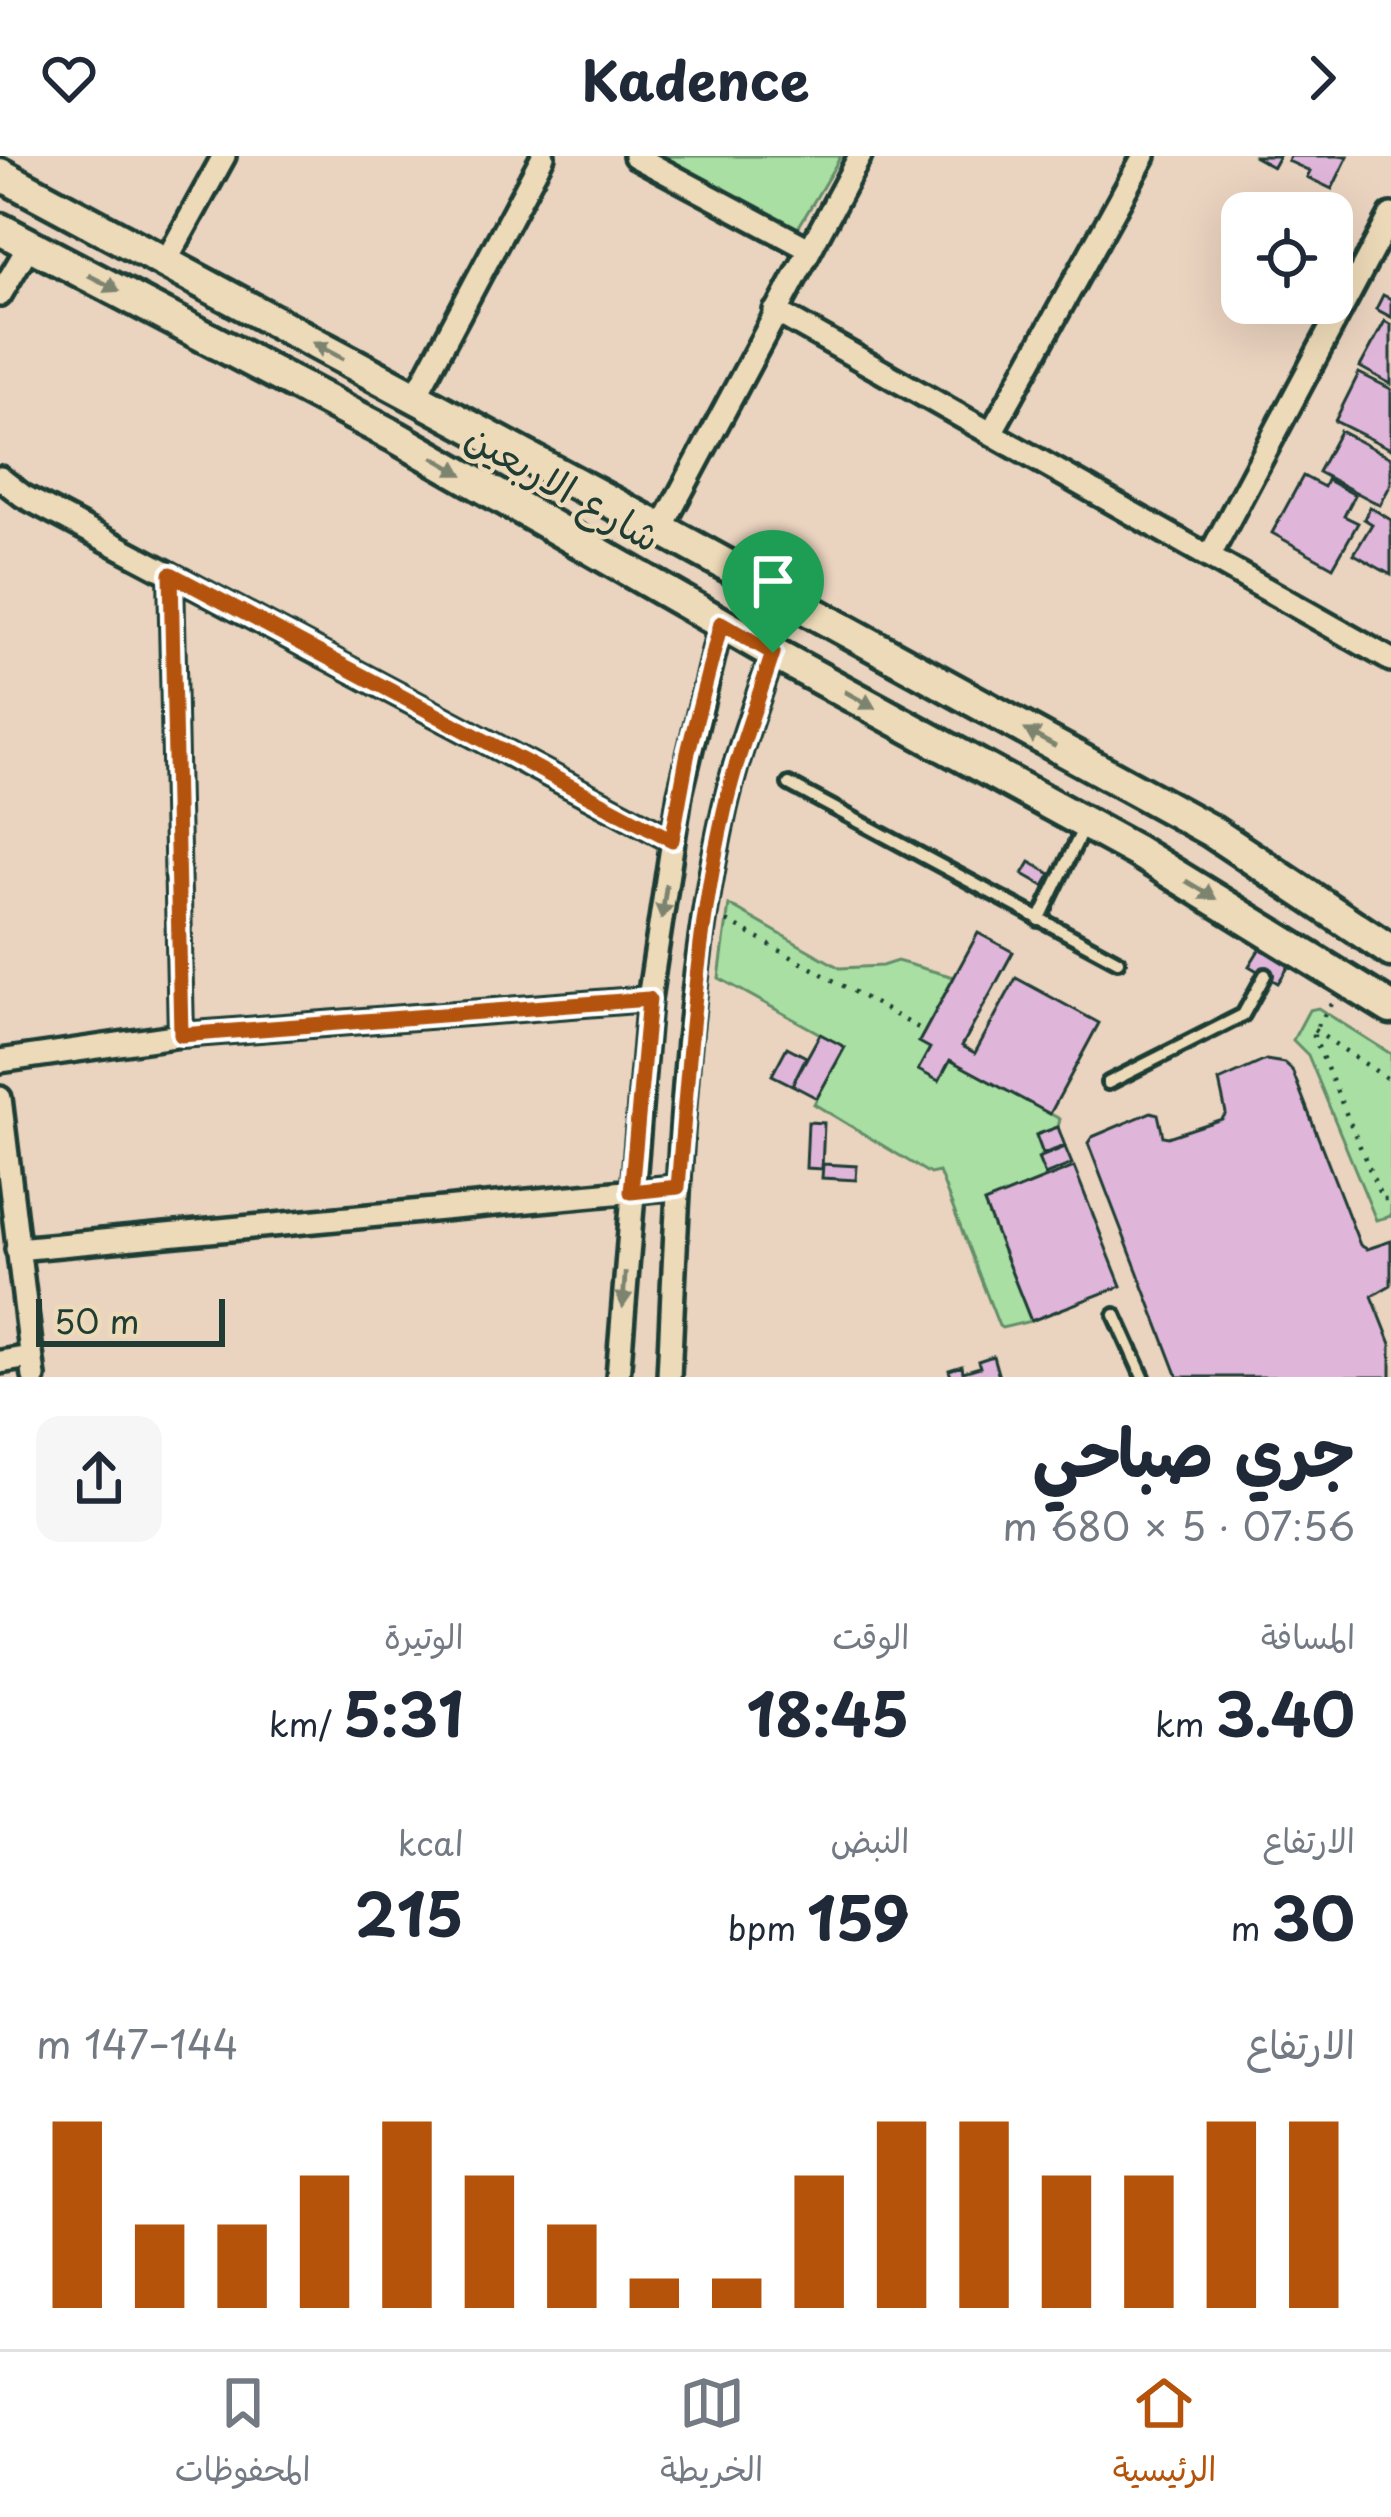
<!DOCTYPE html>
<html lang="ar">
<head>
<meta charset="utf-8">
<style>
	:root { --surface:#fff; --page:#f6f6f7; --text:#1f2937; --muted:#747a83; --line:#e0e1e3; --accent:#b45309 }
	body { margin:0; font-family:"Playpen Sans","Playpen Sans Arabic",sans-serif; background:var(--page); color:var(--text); direction:rtl; height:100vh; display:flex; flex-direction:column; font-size:45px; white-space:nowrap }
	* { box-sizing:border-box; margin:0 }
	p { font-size:39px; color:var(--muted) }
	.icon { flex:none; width:66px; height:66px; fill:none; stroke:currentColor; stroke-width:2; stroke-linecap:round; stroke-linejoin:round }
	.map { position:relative; height:1221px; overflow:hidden; direction:ltr }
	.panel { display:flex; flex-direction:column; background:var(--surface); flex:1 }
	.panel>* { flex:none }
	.fabs { position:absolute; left:1221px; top:36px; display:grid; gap:24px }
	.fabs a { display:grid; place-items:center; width:132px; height:132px; border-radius:24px; background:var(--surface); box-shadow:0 12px 48px #0002; font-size:60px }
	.scale { position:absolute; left:36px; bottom:30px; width:189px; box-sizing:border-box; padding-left:12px; border:6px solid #1f3d34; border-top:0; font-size:33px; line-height:42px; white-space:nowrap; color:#1f3d34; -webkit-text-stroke:9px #eddab8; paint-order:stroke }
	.pin { position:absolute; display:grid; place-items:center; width:102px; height:102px; color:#fff; margin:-123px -51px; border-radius:50% 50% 50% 0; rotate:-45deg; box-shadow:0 0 12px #0007 }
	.pin .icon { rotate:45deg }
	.round { display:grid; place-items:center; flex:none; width:126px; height:126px; border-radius:24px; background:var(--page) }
	.head { display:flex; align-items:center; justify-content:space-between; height:204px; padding:0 36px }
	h1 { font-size:66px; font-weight:700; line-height:90px }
	.metrics { display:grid; grid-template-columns:repeat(3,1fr); gap:18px; height:204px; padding:12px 36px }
	.metrics div { display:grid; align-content:center }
	.metrics b { font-size:60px; font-weight:700 }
	.metrics small { font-size:33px; font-weight:400 }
	.metrics p { font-size:33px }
	.chart { height:336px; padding:24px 36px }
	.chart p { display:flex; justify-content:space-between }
	.chart svg { width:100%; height:216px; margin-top:12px; stroke:var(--accent); stroke-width:6 }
	header { display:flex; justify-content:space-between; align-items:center; height:156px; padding:0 36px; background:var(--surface); font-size:54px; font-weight:700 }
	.dock { display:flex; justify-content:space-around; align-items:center; height:168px; border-top:3px solid var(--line); background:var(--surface); font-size:33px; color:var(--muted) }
	.dock a { display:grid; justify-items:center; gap:6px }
	.dock .current { color:var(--accent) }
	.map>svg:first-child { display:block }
</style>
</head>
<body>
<header><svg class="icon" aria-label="forward" viewBox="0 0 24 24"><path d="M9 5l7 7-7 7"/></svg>Kadence<svg class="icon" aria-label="heart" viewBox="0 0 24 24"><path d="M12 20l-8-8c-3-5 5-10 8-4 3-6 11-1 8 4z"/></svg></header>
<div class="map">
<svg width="1391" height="1221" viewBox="0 0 1391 1221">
	<rect width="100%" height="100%" fill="#ead3bf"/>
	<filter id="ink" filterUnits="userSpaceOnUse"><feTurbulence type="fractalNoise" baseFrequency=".00833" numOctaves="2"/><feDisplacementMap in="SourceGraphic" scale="24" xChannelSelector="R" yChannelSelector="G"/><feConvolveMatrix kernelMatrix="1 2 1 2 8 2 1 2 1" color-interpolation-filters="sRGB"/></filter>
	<g filter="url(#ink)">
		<path fill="#a9dfa2" stroke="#648e6b" stroke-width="3" d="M651 0H841L795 77Z
			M729 749 840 812 882 810 897 805 954 821 919 886 930 892 939 924 950 904 1060 963 1058 971 1036 979 1043 998 1038 1002 1047 1022 984 1047 1031 1165 1002 1172 999 1170 939 1016 930 1018 814 948 844 891 719 822Z
			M1318 852 1391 898V1060L1376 1064 1308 899 1293 884 1309 854Z"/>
		<path fill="#e0b5da" stroke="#1f3d34" stroke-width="3" d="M1253 0H1279L1273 11Z
			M1290 0H1348L1332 33 1307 21 1310 15 1288 5Z
			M1383 139 1391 143V161L1376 153Z
			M1385 165 1391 169V228L1360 211Z
			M1359 217 1391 233V293L1335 265Z
			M1340 275 1391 302V328L1380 349 1318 316Z
			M1303 320 1324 331 1327 324 1355 339 1344 360 1358 367 1333 411 1272 377Z
			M1370 351 1391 364V419L1354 398 1372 368 1364 363Z
			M1030 706 1051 718 1044 730 1023 718Z
			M978 777 1013 796 962 890 975 897 1016 822 1099 867 1050 958 950 904 939 925 918 914 930 892 919 886Z
			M1262 789 1291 807 1278 827 1249 810Z
			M820 878 845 891 817 942 792 929Z
			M787 891 806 901 792 929 772 919Z
			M1266 904 1284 907 1292 914 1360 1089 1367 1093 1391 1085V1129L1372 1140 1391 1188V1221H1178L1088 987 1092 981 1151 956 1158 958 1163 980 1168 981 1222 963 1226 957 1219 925Z
			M808 966 824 967 822 1013 806 1012Z
			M1058 971 1065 990 1043 998 1036 979Z
			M1065 991 1072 1008 1045 1019 1038 1002Z
			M823 1008 857 1010 856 1024 822 1022Z
			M1074 1011 1121 1130 1031 1165 984 1047Z
			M993 1200 999 1221H951L949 1214 962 1210 963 1216 980 1211 978 1205Z"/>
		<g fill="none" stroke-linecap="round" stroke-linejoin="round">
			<g stroke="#1f3d34" stroke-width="20">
				<path id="lane" d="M789 628 1118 805
					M1039 764 1084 671
					M1108 927 1243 859 1265 819
					M1115 1159 1143 1221"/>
			</g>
			<g stroke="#1f3d34" stroke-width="30">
				<path id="street" d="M635 0 809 93
					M165 107 224 0
					M0 139 30 88
					M775 155 1391 504
					M415 241 543 0
					M991 277 1144 0
					M0 322 23 340 672 684
					M661 373 860 0
					M1209 401 1391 59
					M171 419 181 879
					M0 905 181 879 649 843
					M0 942 34 1221
					M17 1093 678 1031
					M0 1206 30 1201
					M618 1221 649 843 680 638 721 467
					M669 1221C678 1033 683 839 724 655 736 601 756 549 773 497"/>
			</g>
			<g stroke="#1f3d34" stroke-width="39">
				<path id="secondary" d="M0 18 661 373 1211 675 1391 795
					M0 73 396 281 773 497 1136 695 1391 852"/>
			</g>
			<path stroke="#1f3d34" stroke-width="4.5" stroke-dasharray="3 9" stroke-linecap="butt" d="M727 765 924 875
				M1332 848 1314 874V881L1382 1043H1391
				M1314 874 1391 925"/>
			<use href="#lane" stroke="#eddab8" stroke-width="10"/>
			<use href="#street" stroke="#eddab8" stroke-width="21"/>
			<use href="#secondary" stroke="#eddab8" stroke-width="30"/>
		</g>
		<defs><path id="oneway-solid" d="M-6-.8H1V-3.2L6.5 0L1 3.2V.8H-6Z" transform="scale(3)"/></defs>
		<g fill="#7c846f">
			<use href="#oneway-solid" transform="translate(104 127) rotate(27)"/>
			<use href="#oneway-solid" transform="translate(328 195) rotate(-152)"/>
			<use href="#oneway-solid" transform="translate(448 310) rotate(30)"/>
			<use href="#oneway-solid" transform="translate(860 544) rotate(29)"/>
			<use href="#oneway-solid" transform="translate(1040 582) rotate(-151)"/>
			<use href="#oneway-solid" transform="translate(1201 734) rotate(31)"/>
			<use href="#oneway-solid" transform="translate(664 746) rotate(98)"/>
			<use href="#oneway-solid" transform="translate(624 1134) rotate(94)"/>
		</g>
	</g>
	<g fill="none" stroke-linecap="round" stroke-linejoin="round" filter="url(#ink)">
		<g stroke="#fff" stroke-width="24">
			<path id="route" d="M171 418 672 684 688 596 721 467 773 497C756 550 736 602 724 656 696 779 689 906 678 1031L631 1036 649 843 181 879Z"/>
		</g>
		<use href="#route" stroke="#b45309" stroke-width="15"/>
	</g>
	<g text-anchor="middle" stroke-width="9" stroke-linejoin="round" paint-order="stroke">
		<g font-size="39" fill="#1f3d34" stroke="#eddab8">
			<text transform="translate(563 331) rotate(30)" y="14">شارع الاربعين</text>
		</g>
	</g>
</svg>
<div class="fabs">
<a><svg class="icon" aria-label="locate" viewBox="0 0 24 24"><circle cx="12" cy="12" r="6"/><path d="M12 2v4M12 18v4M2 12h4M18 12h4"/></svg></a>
</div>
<div class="scale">50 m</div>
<div class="pin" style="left:773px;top:497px;background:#1e9e55"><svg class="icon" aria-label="arrive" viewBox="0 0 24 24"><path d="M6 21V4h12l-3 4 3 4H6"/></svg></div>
</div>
<section class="panel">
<div class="head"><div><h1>جري صباحي</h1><p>07:56 · 5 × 680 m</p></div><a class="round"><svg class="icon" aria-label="share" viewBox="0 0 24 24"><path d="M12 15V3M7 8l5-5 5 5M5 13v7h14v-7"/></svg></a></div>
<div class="metrics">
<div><p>المسافة</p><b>3.40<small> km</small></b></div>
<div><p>الوقت</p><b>18:45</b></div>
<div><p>الوتيرة</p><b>5:31<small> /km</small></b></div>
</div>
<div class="metrics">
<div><p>الارتفاع</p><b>30<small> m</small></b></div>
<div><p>النبض</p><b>159<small> bpm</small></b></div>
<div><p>kcal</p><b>215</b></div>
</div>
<div class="chart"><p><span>الارتفاع</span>144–147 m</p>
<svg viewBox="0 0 160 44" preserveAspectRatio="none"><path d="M5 44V6M15 44V27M25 44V27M35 44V17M45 44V6M55 44V17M65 44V27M75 44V38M85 44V38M95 44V17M105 44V6M115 44V6M125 44V17M135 44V17M145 44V6M155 44V6"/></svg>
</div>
</section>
<nav class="dock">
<a class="current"><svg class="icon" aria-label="home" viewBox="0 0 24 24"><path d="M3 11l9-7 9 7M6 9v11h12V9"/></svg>الرئيسية</a>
<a><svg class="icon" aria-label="map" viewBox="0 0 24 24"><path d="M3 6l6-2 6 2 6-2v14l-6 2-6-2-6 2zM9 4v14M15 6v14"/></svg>الخريطة</a>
<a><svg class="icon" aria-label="saved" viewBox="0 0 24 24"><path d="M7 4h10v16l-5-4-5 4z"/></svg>المحفوظات</a>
</nav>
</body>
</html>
